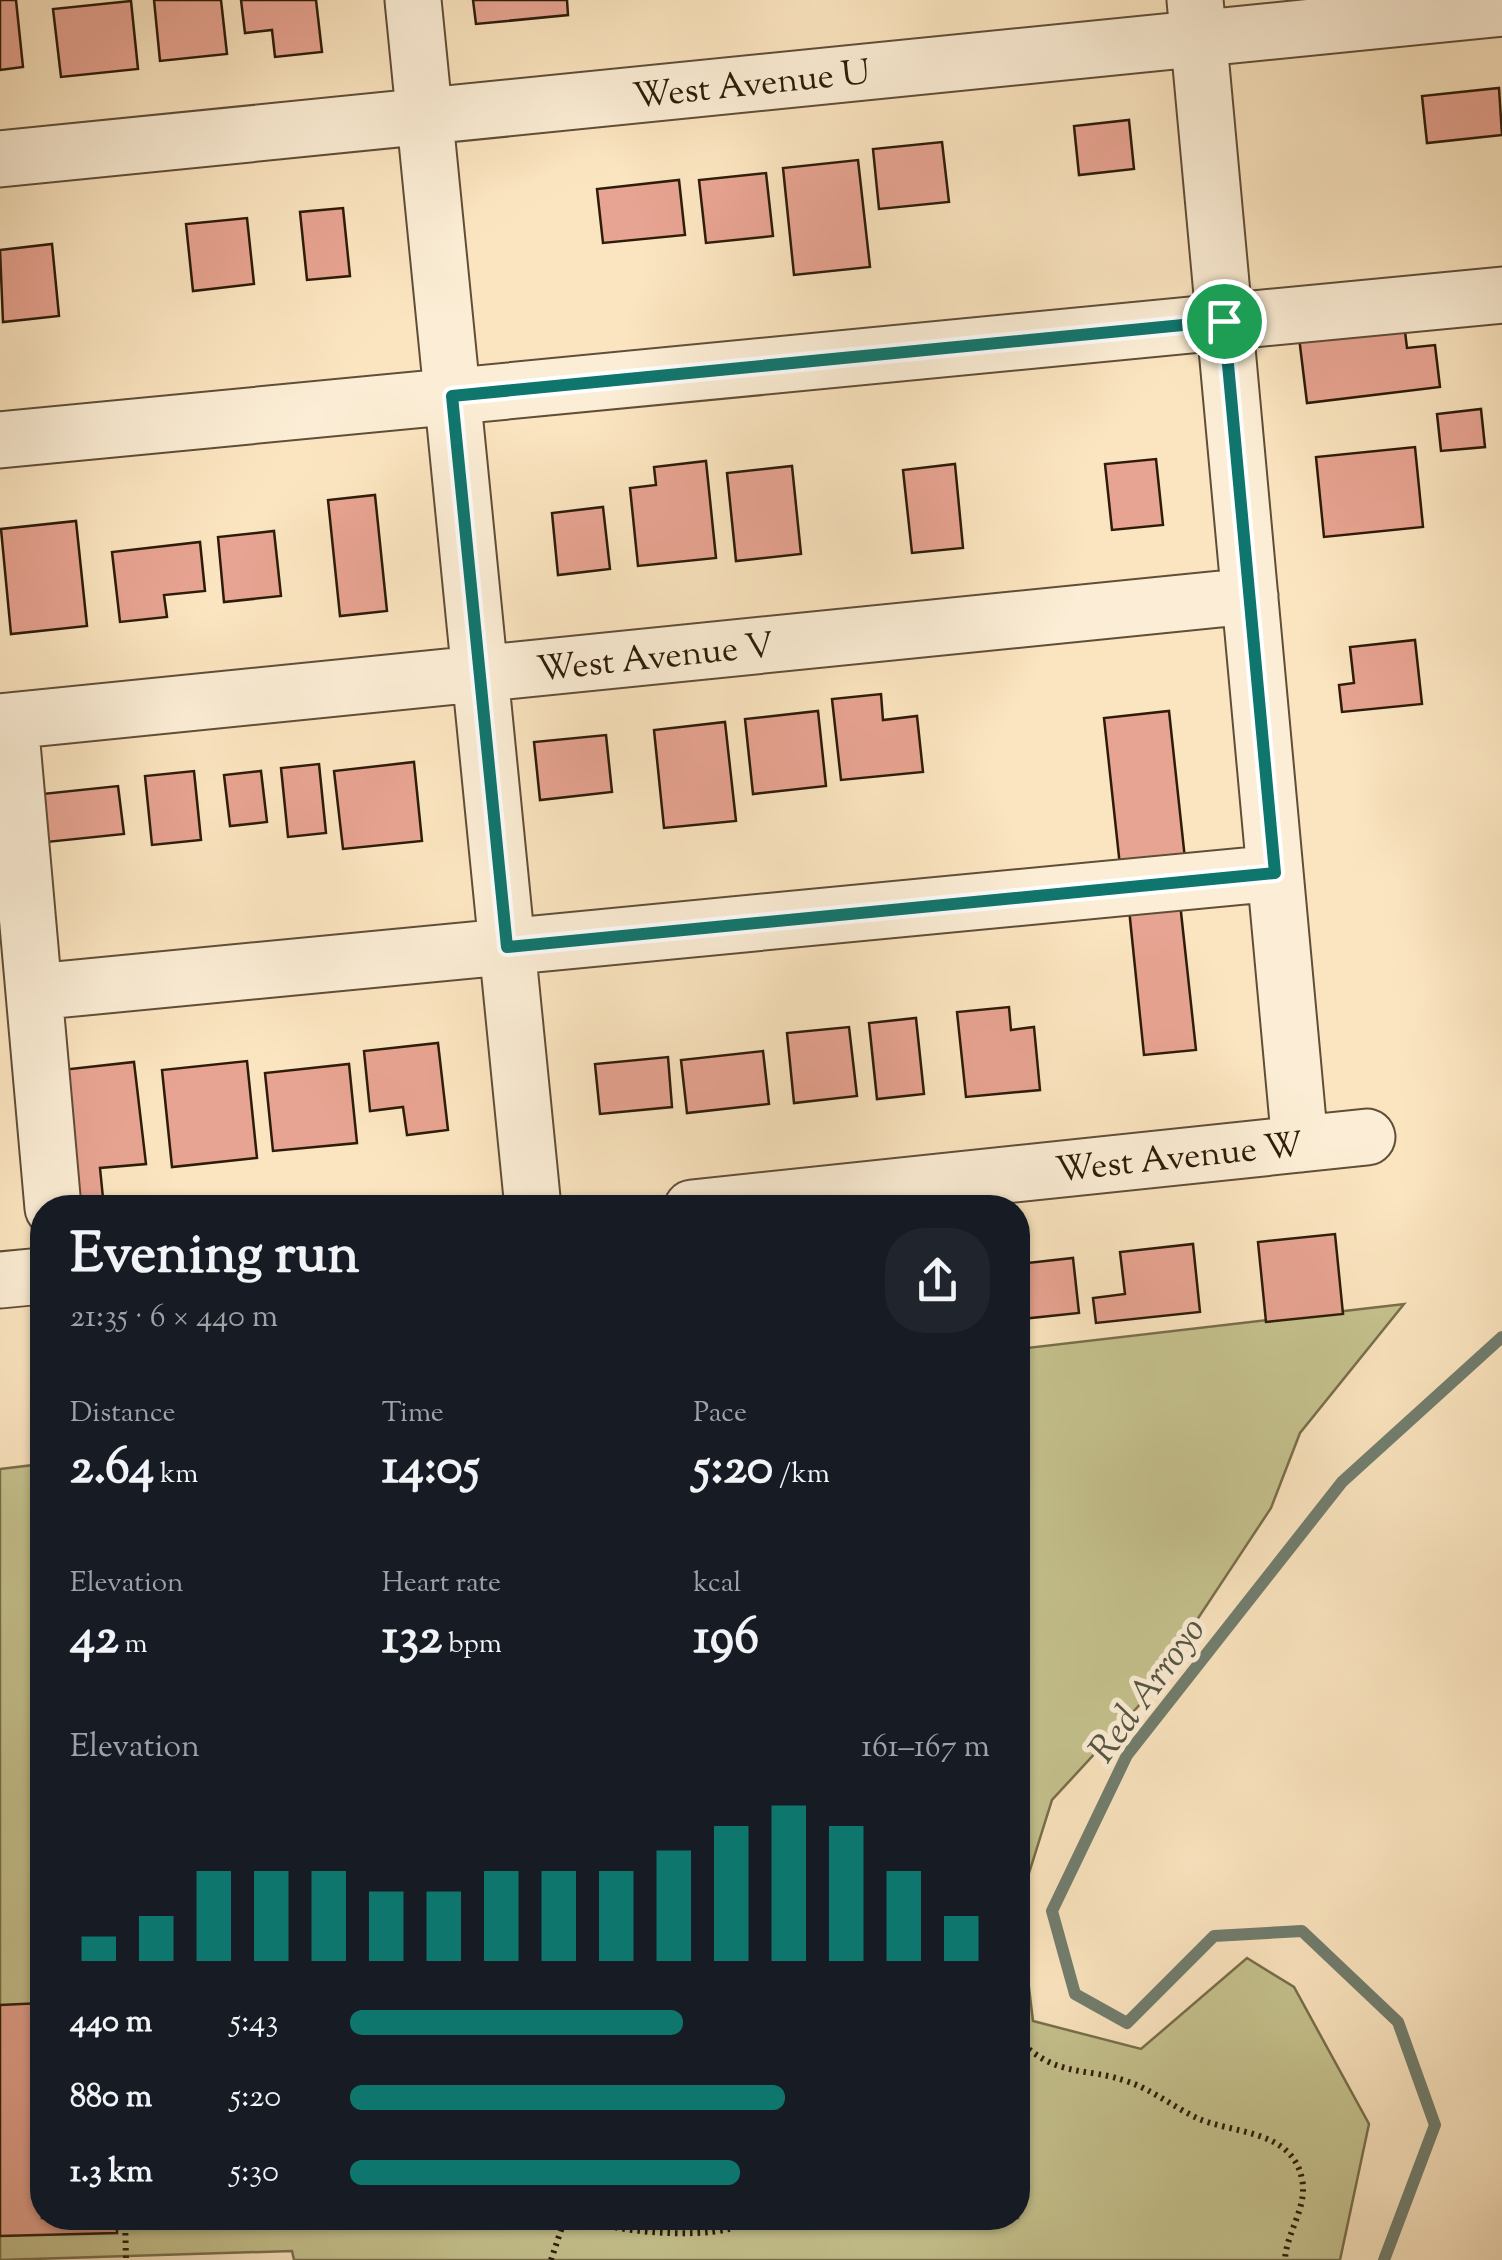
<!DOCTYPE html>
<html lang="en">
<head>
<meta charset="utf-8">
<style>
	:root { --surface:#171b24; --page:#20242c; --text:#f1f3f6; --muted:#9ea1a6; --accent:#0f766e }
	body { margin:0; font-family:"Sorts Mill Goudy",serif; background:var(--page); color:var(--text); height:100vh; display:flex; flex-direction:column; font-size:38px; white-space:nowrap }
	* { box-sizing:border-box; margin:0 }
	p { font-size:32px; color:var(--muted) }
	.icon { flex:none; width:55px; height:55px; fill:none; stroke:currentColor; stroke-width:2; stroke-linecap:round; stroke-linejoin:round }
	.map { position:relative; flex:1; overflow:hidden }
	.details { position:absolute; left:30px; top:1195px; width:1000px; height:1035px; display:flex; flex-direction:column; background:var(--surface); border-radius:40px; box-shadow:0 2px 8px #0004 }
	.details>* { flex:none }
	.pin { position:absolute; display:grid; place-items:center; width:85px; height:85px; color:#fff; margin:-42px; border:5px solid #fff; border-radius:50%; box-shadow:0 2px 10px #0007 }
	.round { display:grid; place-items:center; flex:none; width:105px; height:105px; border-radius:40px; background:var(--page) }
	.overview { display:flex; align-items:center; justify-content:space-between; height:170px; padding:0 40px }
	h1 { font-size:55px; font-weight:700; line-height:75px }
	.figures { display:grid; grid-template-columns:repeat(3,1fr); gap:15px; height:170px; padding:10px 40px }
	.figures div { display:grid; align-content:center }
	.figures b { font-size:50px; font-weight:700 }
	.figures small { font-size:28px; font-weight:400 }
	.figures p { font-size:28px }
	.chart { height:280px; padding:20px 40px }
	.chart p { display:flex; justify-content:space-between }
	.chart svg { width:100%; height:180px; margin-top:10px; stroke:var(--accent); stroke-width:6 }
	ul { padding:0 40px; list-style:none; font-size:32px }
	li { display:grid; grid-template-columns:160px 120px 1fr; align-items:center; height:75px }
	li i { height:25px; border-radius:12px; background:var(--accent) }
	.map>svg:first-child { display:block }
</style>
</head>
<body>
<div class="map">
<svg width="1502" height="2260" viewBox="0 0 1502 2260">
	<rect width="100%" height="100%" fill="#fbe5c0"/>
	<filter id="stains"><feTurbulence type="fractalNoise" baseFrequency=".002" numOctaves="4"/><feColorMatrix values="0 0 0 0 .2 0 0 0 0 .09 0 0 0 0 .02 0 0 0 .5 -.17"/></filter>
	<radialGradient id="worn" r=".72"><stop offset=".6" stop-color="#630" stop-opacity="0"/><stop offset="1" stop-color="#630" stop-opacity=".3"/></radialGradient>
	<path fill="#c5c28e" stroke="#786f4c" stroke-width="2.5" d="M1404 1304 1300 1433 1271 1508 1144 1700 1052 1800 1019 1905 1033 2021 1141 2049 1247 1958 1294 1987 1369 2124 1340 2260H294L292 2251 0 2260V1469L42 1464V2218H1018V1349Z"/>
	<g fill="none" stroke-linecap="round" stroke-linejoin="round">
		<path stroke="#717e6f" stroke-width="12" d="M1384 2260 1435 2125 1398 2022 1302 1931 1214 1936 1127 2023 1075 1994 1052 1911 1127 1755 1342 1482 1502 1337"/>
	</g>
	<path fill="#e8a492" stroke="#2c1c09" stroke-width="2.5" d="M0 0H16L23 67 0 70Z
		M154 0H221L227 54 160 61Z
		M241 0H316L322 52 275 57 272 30 245 33Z
		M473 0H567L568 15 476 24Z
		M131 1 138 69 61 77 53 9Z
		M1499 88 1502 135 1427 143 1422 96Z
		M1129 120 1134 169 1079 175 1074 126Z
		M942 142 949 202 879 209 873 149Z
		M858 160 870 267 794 275 783 168Z
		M766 173 773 236 706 243 699 180Z
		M679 180 685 235 603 243 597 189Z
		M343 208 350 276 307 280 300 212Z
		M247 218 254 284 193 291 186 224Z
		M52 244 59 316 3 322 0 250Z
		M1403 315 1407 348 1435 345 1440 387 1307 403 1298 329Z
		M1481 409 1485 447 1441 451 1437 414Z
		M1415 447 1423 527 1324 537 1316 457Z
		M1156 459 1163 525 1112 530 1105 464Z
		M706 461 716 558 638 566 630 488 656 485 654 467Z
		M955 464 963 548 912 553 903 470Z
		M792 466 801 554 736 561 727 473Z
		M375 495 387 611 340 616 328 500Z
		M603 507 610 569 558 575 552 513Z
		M76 521 87 626 11 634 1 529Z
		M274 531 281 596 224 602 218 537Z
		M200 542 205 591 164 595 167 617 120 622 112 552Z
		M1415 640 1422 704 1342 712 1339 685 1354 683 1350 647Z
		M881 694 883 720 917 716 923 772 841 780 832 699Z
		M818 711 826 786 753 794 745 719Z
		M1169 711 1185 859 1120 866 1104 718Z
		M725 722 736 821 664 828 654 730Z
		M606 735 612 792 540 800 534 742Z
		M414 762 422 841 343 849 334 771Z
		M319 764 326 833 288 837 281 768Z
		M194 771 201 840 152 845 145 776Z
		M261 771 267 822 230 826 224 775Z
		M118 786 124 834 47 842 42 794Z
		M1180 903 1196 1050 1144 1055 1129 909Z
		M1009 1007 1011 1030 1034 1027 1040 1090 966 1097 957 1012Z
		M916 1018 924 1094 877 1099 869 1023Z
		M849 1027 857 1096 794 1103 787 1033Z
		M438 1043 448 1130 407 1135 403 1107 370 1111 364 1051Z
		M763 1051 769 1104 687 1113 681 1060Z
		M668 1057 672 1107 600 1114 595 1064Z
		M247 1061 257 1158 172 1167 162 1070Z
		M134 1062 146 1164 100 1168 104 1208H67L52 1071Z
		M349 1064 357 1143 273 1151 265 1073Z
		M1335 1234 1343 1314 1266 1322 1258 1242Z
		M1193 1244 1200 1312 1096 1323 1093 1298 1125 1294 1120 1252Z
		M1073 1258 1079 1313 1021 1319 1018 1264Z
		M42 2003V2218H117V2233L0 2236V2005Z"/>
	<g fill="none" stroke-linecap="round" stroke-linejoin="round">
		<g stroke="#604e37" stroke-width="59">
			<path id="minor" d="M413 0 533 1208
				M1195 0 1300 1144
				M0 159 1502 8
				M0 440 1502 295
				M10 721 53 1208
				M0 722 1250 596
				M34 992 1275 873
				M692 1208 1367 1137
				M0 1280 42 1276"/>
		</g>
		<path stroke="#2c1c09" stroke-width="6" stroke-dasharray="2.5 5" stroke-linecap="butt" d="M1018 2039C1057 2079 1085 2066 1129 2082 1152 2090 1174 2107 1197 2118 1232 2134 1292 2129 1302 2179 1308 2207 1286 2233 1285 2260
			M125 2218 126 2260
			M579 2218C616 2232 690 2238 729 2229 739 2226 749 2221 758 2218
			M551 2260 565 2218"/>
		<use href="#minor" stroke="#fceed6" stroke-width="55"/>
	</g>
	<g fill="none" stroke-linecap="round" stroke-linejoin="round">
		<g stroke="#fff" stroke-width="20">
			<path id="route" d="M1224 321 1275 873 507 947 452 396Z"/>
		</g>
		<use href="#route" stroke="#0f766e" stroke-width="12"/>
	</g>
	<g text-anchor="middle" stroke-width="10" stroke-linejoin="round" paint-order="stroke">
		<g font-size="35" fill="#2c1c09" stroke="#fceed6">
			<text transform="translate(751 83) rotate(-6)" y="12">West Avenue U</text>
			<text transform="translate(655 656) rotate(-6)" y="12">West Avenue V</text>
			<text transform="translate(1179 1156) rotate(-6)" y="12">West Avenue W</text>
		</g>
		<g font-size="38" font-style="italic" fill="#545544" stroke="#fceed6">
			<text transform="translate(1146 1689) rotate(-54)" y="13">Red Arroyo</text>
		</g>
	</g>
	<rect width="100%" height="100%" filter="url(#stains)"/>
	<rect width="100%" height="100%" fill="url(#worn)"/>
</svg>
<div class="pin" style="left:1224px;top:321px;background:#1e9e55"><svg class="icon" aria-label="arrive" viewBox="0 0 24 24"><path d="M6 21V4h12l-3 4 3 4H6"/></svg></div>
<section class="details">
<div class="overview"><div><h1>Evening run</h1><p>21:35 · 6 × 440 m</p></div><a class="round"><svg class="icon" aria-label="share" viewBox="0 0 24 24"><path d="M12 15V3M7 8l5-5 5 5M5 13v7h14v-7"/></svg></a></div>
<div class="figures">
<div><p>Distance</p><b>2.64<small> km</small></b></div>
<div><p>Time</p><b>14:05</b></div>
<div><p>Pace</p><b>5:20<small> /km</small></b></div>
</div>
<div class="figures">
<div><p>Elevation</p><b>42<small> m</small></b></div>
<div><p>Heart rate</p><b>132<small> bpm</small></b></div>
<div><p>kcal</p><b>196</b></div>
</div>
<div class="chart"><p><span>Elevation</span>161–167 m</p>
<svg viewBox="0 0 160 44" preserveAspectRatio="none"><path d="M5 44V38M15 44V33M25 44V22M35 44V22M45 44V22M55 44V27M65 44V27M75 44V22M85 44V22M95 44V22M105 44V17M115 44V11M125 44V6M135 44V11M145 44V22M155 44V33"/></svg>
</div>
<ul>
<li><b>440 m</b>5:43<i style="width:52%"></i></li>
<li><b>880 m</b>5:20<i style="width:68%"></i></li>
<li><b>1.3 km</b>5:30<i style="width:61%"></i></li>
</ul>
</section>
</div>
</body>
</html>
